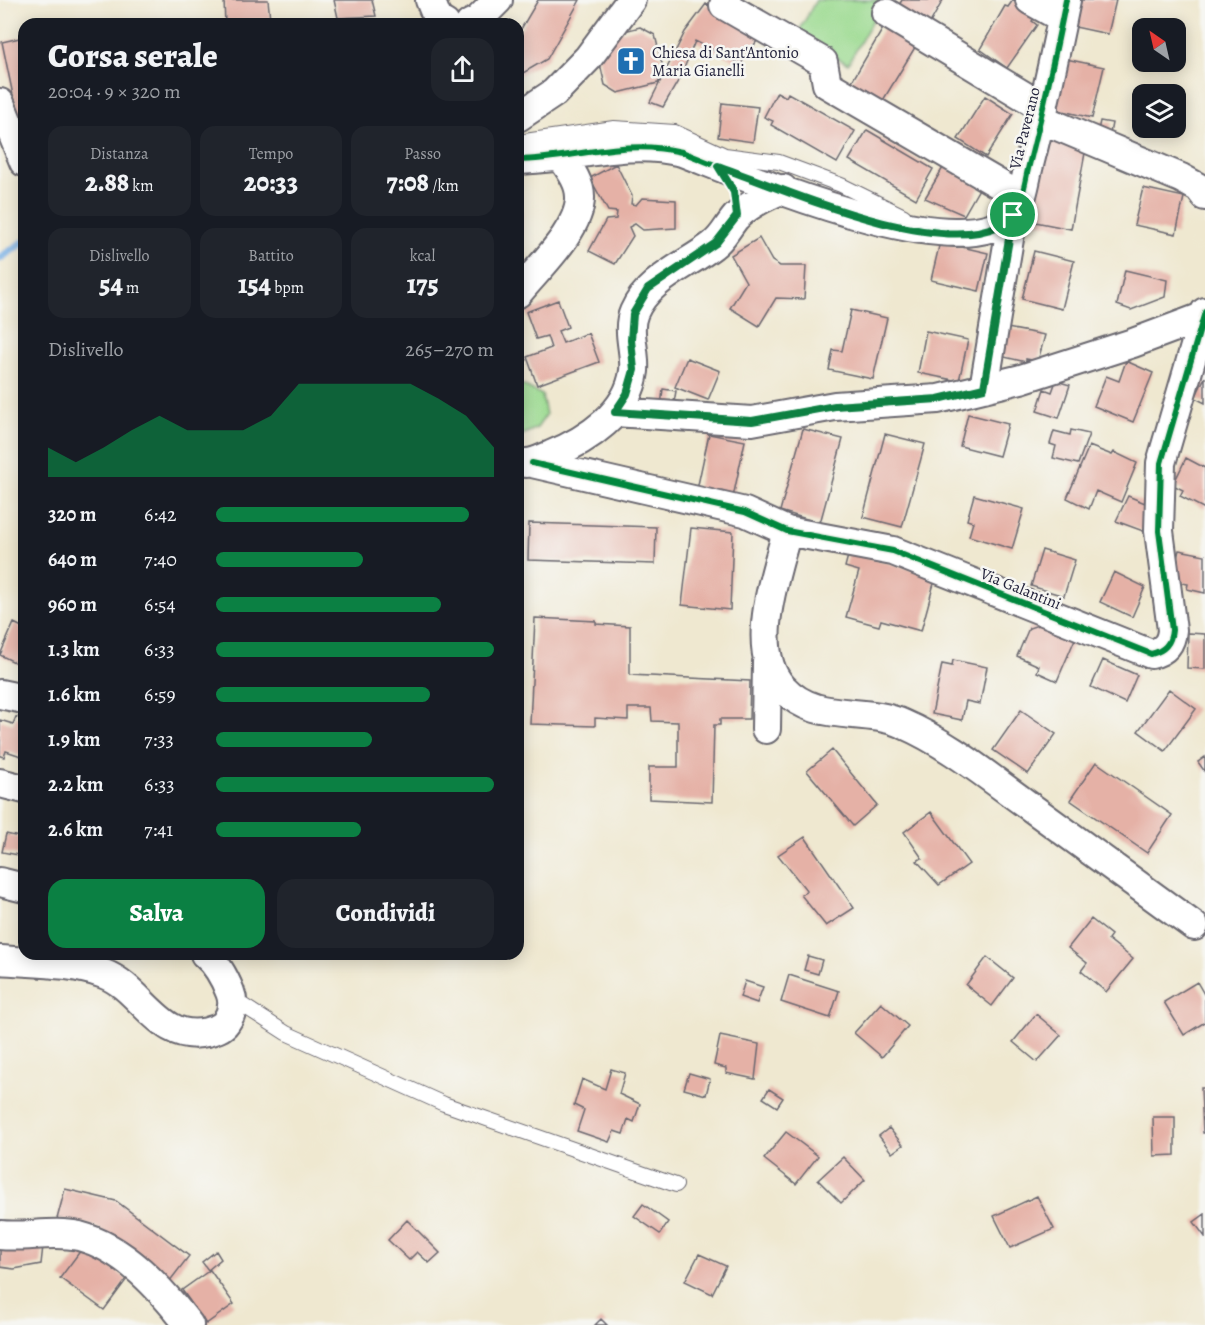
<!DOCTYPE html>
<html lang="it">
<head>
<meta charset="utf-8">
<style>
	:root { --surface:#171b24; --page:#20242c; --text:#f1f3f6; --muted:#9ea1a6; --accent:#0b8043 }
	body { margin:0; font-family:Alegreya,serif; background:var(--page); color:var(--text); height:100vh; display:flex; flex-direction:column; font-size:22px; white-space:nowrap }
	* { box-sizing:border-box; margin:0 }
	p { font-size:20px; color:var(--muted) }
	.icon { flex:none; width:33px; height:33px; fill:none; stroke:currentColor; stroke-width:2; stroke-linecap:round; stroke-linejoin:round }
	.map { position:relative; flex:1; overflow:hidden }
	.drawer { position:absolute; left:18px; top:18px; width:506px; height:942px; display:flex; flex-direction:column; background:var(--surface); border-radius:18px; box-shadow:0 3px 15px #0003 }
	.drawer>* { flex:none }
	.needle { width:39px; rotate:326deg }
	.fabs { position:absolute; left:1132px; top:18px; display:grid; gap:12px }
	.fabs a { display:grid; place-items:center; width:54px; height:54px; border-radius:12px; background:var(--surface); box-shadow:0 3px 15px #0003; font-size:30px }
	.pin { position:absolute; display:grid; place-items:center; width:51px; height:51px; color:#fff; margin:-26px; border:3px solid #fff; border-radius:50%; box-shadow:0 2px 6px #0007 }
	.round { display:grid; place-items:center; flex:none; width:63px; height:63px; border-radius:18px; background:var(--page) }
	.summary { display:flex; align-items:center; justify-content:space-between; height:102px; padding:0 30px }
	h1 { font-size:33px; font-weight:800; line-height:45px }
	.metrics { display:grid; grid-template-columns:repeat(3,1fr); gap:9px; height:102px; padding:6px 30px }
	.metrics div { display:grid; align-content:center; border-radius:15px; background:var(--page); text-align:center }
	.metrics b { font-size:26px; font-weight:800 }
	.metrics small { font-size:16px; font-weight:400 }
	.metrics p { font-size:16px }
	.chart { height:168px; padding:12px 30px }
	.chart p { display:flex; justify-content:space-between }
	.chart svg { width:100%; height:108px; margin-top:6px; fill:var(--accent); opacity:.7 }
	.action { display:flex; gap:12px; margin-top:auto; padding:12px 30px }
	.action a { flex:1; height:69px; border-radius:18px; background:var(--accent); color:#fff; font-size:24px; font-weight:800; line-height:69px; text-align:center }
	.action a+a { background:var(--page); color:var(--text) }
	ul { padding:0 30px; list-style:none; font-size:20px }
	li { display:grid; grid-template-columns:96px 72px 1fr; align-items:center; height:45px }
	li i { height:15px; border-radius:8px; background:var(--accent) }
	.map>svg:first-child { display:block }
</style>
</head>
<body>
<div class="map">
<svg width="1205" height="1325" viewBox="0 0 1205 1325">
	<rect width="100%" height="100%" fill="#f6f6f2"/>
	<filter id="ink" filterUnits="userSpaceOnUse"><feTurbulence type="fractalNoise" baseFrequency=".0167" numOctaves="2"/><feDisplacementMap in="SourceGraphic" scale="12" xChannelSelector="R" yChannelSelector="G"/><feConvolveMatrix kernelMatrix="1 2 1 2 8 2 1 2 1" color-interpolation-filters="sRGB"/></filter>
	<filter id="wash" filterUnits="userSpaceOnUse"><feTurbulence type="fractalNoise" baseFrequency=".008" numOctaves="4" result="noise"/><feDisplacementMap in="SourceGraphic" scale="24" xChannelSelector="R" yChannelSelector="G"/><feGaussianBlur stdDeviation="1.35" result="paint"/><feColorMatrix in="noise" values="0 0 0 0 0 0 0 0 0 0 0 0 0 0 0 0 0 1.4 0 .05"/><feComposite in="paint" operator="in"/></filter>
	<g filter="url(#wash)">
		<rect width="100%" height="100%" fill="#efe8d0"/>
		<path fill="#9bda90" stroke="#5e7e66" stroke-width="1.5" d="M816 0H884L848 64 797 35Z
			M523 385 542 395 546 415 537 428 518 437V386Z"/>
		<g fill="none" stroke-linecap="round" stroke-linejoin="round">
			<path stroke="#75aee5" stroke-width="8" d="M0 258 22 243"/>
		</g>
		<g id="blocks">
			<path fill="#e5b1a6" d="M224 0H268L270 19 249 20V24H225Z
				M334 0H372L376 16 338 18Z
				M538 0H580L547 59 518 76V34Z
				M902 0H943L926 30 895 12Z
				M1013 0 1036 15 1032 21 1037 25 1007 68 980 49 1005 6 1008 7Z
				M1081 0H1116L1108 34 1075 27Z
				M706 4 761 35 741 64 695 41 681 76 663 107 650 102 685 32Z
				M885 25 917 44 879 107 848 88Z
				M640 27 655 35 664 72 658 83 618 93 605 85 597 51 605 36Z
				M24 37V133L21 134 2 42Z
				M1066 59 1104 67 1092 118 1054 109Z
				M777 92 786 97 788 93 855 131 837 163 771 125 773 121 764 117Z
				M985 96 1013 114 986 157 958 139Z
				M722 103 758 107 753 142 718 137Z
				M1100 121 1112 123 1109 139 1097 135Z
				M867 130 933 169 916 199 849 160Z
				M1049 138 1085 153 1071 229 1030 221Z
				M616 164 632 196 631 204 636 205 642 198 676 200V228L643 230 635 224 629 227 633 236 615 264 589 251 606 220 616 219 617 212 608 211 590 178Z
				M944 166 980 187 964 215 925 198Z
				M1143 188 1184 197 1176 234 1134 225Z
				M518 210 522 211V239H518Z
				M759 238 772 261 780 266H806L804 299 776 298 759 326 730 308 746 282 731 255Z
				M940 242 988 253 979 291 931 280Z
				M1034 251 1074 261 1062 309 1022 299Z
				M1125 270 1167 280 1165 297 1131 310 1117 305Z
				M558 300 568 327 558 331 563 343 588 333 599 362 537 385 527 357 551 348 547 336 536 339 526 312Z
				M851 310 887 318 873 379 829 370 833 350 842 351Z
				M1007 328 1045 335 1038 361 1026 359V362L1000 356Z
				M926 331 968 340 959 381 918 373Z
				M687 358 720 371 708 400 675 387Z
				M1126 361 1153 373 1133 422 1094 406 1106 376 1119 381Z
				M1205 377V403L1195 398Z
				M1056 381 1070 385 1059 418 1037 411 1044 389 1052 392Z
				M663 389 676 391 673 408 661 406Z
				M968 414 1008 424 999 456 960 446Z
				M803 429 843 439 820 523 780 511Z
				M1071 430 1089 434 1078 464 1053 458 1056 446 1050 444 1054 431 1070 435Z
				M709 434 745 441 732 502 696 494Z
				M885 434 925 444 902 527 863 517Z
				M1089 446 1112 455 1114 452 1137 463 1121 502 1096 491 1089 509 1067 498Z
				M1186 458 1205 468V509L1180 496 1183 490 1173 485Z
				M974 495 1024 509 1012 549 969 536 973 522 967 520Z
				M1128 496 1150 505 1151 534 1116 521Z
				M529 523 656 527 655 564 528 560Z
				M691 528 733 532 730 610 682 605Z
				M1042 550 1075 560 1064 596 1031 586Z
				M1179 550 1205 555V593L1187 589 1188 584 1177 582 1175 567Z
				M849 552 936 576 921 631 881 620 879 626 846 617 859 571 845 567Z
				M1114 572 1145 587 1132 617 1100 602Z
				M535 618 596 621V624L630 626V675L750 681 749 719H720V725H714L712 802 649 799V767H678V722L652 721 651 708H628V720L595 718V726L530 724Z
				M14 623 24 628V667L0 655Z
				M1041 624 1075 639 1057 681 1037 672 1039 666 1017 656 1029 628Z
				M1188 633 1205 634V669L1187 668Z
				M953 660 987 667 980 704 966 701 962 720 932 714 942 664 952 666Z
				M1103 660 1137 675 1125 703 1091 687Z
				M1169 689 1196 709 1165 751 1138 731Z
				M1021 710 1056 734 1028 774 993 750Z
				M16 717 24 719V757L6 751 4 757 0 756V720L13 724Z
				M832 750 877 805 853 826 807 771Z
				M1205 757V772L1198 762Z
				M1096 762 1172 815 1147 853 1070 800Z
				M931 812 969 864 939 885 917 861 922 858 904 832Z
				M6 834 24 838V856L2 852Z
				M805 837 854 908 826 926 801 895 807 891 778 855Z
				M1091 919 1111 935 1108 939 1133 959 1106 992 1081 971 1087 963 1068 948Z
				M808 956 822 960 818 974 804 970Z
				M987 957 1013 978 992 1006 966 985Z
				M789 975 839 991 830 1018 781 1002Z
				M745 981 763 987 757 1003 740 997Z
				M1197 982 1205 996V1022L1184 1035 1164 1002Z
				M881 1003 908 1026 882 1057 854 1033Z
				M1036 1014 1061 1035 1037 1062 1013 1042Z
				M720 1036 759 1044 755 1079 726 1073V1068L714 1065Z
				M611 1069 625 1073 619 1094 640 1104 634 1122 628 1119 623 1134 614 1131 609 1142 577 1131 584 1110 574 1105 582 1079 605 1089Z
				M689 1073 710 1079 706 1095 684 1089Z
				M1201 1088H1205V1133H1203Z
				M769 1089 783 1098 777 1107 763 1098Z
				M1153 1117H1175V1155L1154 1156Z
				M889 1128 903 1145 892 1153 879 1136Z
				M786 1132 818 1156 796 1184 764 1159Z
				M843 1157 865 1180 841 1203 818 1180Z
				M65 1189 116 1201 189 1256 169 1282 96 1227 57 1219Z
				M1037 1196 1054 1229 1010 1248 994 1216Z
				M643 1204 668 1222 660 1234 634 1216Z
				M1205 1214V1237L1194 1222Z
				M407 1220 440 1253 429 1263 417 1252 409 1260 388 1240Z
				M0 1243 43 1246 41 1264 14 1269 0 1267Z
				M84 1246 127 1279 104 1310 60 1278Z
				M216 1251 221 1259 208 1270 202 1262Z
				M699 1254 726 1266 712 1294 685 1281Z
				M210 1270 234 1304 206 1324 182 1290Z
				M601 1319 607 1325H595Z"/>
		</g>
	</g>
	<g filter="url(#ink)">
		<use href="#blocks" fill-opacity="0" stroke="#6a676f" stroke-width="1.5"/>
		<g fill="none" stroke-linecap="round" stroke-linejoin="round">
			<g stroke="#6a676f" stroke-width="16">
				<path id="service" d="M518 142 614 128 675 132 725 155 779 162 841 185 904 216
					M233 999 286 1033 444 1104 676 1185"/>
			</g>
			<g stroke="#6a676f" stroke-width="32">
				<path id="minor" d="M430 0 438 20 445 24
					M1030 0 1062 18
					M724 5 823 62 827 84 1021 197
					M886 13 1044 108
					M470 24 478 20 498 0
					M0 103 24 162
					M518 117 554 93 588 58 631 0
					M1041 119 1181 178 1199 188 1205 196
					M518 160C575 159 623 138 682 152 745 176 958 269 1011 216 1023 204 1025 180 1029 165 1043 110 1055 55 1066 0
					M518 293C538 268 581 229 580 197 580 181 568 167 560 155
					M984 388 1013 215
					M615 412 752 421 835 406 938 399 1021 379 1133 343 1205 316
					M526 463C535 463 543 458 551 455 587 440 629 413 634 371 636 352 626 330 634 312 648 279 686 266 713 245 723 238 728 226 736 217 749 204 766 196 783 189
					M532 463 745 512 787 531 893 551 1151 654C1164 651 1171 644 1172 630L1159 531 1161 463 1205 312
					M787 531C776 575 747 650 783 688 816 724 863 706 903 724 947 743 986 775 1025 803 1081 844 1138 885 1194 926
					M0 694 24 699
					M766 729 767 662
					M0 783 24 789
					M0 882 24 888
					M0 960C35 963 71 962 104 974 142 988 160 1044 207 1032 214 1030 222 1028 226 1022 233 1012 234 1002 230 992 225 979 216 963 205 954
					M0 1235C26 1238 53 1230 79 1236 125 1248 161 1289 189 1325"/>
			</g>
			<use href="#service" stroke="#fff" stroke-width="14"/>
			<use href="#minor" stroke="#fff" stroke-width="28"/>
			<g stroke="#f6f6f2" stroke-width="10">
				<path id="cycleway" d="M518 160C575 159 623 138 682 152 745 176 958 269 1011 216 1023 204 1025 180 1029 165 1043 110 1055 55 1066 0
					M532 463 745 512 787 531 893 551 1151 654C1164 651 1171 644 1172 630L1159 531 1161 463 1205 312"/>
			</g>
			<use href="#cycleway" stroke="#00873e" stroke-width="6"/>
		</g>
	</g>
	<g fill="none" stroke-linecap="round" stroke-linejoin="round" filter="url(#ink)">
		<g stroke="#fff" stroke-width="12">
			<path id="route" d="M718 166C783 189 933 256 998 226 1003 223 1008 218 1013 215L984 388 938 399 835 406 752 421 615 412 627 394 634 370 631 340 633 314 648 289 716 243 737 216 734 192Z"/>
		</g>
		<use href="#route" stroke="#0b8043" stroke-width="8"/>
	</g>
	<defs>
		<g id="church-square" transform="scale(1.5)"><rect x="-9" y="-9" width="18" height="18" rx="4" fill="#1f6fb2" stroke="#f6f6f2"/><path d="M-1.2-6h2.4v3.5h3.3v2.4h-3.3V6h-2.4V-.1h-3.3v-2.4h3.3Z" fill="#fff"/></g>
	</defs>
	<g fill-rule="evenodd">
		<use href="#church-square" x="631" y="61"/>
	</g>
	<g text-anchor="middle" stroke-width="5" stroke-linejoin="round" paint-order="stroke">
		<g font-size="16" fill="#22223b" stroke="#f6f6f2" text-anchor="start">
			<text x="652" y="58">Chiesa di Sant'Antonio<tspan x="652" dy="18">Maria Gianelli</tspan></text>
		</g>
		<g font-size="16" fill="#22223b" stroke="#f6f6f2">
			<text transform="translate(1024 128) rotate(-76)" y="6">Via Paverano</text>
			<text transform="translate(1021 588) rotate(22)" y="6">Via Galantini</text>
		</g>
	</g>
</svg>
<div class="fabs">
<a><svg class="needle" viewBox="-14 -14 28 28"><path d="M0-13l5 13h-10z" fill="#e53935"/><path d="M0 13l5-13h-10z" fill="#9ea1a6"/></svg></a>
<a><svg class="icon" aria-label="layers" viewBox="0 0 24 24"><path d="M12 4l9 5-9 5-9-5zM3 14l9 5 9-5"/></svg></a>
</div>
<div class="pin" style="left:1013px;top:215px;background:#1e9e55"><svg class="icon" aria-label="arrive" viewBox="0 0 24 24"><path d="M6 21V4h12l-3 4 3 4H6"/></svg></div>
<section class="drawer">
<div class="summary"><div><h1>Corsa serale</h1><p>20:04 · 9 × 320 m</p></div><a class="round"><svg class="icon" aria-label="share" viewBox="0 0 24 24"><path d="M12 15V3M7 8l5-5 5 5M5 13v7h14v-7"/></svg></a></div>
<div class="metrics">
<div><p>Distanza</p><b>2.88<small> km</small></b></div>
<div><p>Tempo</p><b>20:33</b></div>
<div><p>Passo</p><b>7:08<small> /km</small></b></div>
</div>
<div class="metrics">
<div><p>Dislivello</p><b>54<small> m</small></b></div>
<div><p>Battito</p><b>154<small> bpm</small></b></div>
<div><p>kcal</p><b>175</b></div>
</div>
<div class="chart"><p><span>Dislivello</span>265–270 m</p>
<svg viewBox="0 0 160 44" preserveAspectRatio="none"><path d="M0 44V32L10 38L20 32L30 25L40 19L50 25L60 25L70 25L80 19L90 6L100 6L110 6L120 6L130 6L140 12L150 19L160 32V44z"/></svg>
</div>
<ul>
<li><b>320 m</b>6:42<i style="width:91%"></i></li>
<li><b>640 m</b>7:40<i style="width:53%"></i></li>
<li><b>960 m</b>6:54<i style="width:81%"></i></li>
<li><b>1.3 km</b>6:33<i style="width:100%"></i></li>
<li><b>1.6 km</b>6:59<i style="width:77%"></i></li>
<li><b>1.9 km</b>7:33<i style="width:56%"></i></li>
<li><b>2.2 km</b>6:33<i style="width:100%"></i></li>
<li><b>2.6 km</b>7:41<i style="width:52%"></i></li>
</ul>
<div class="action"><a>Salva</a><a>Condividi</a></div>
</section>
</div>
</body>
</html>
